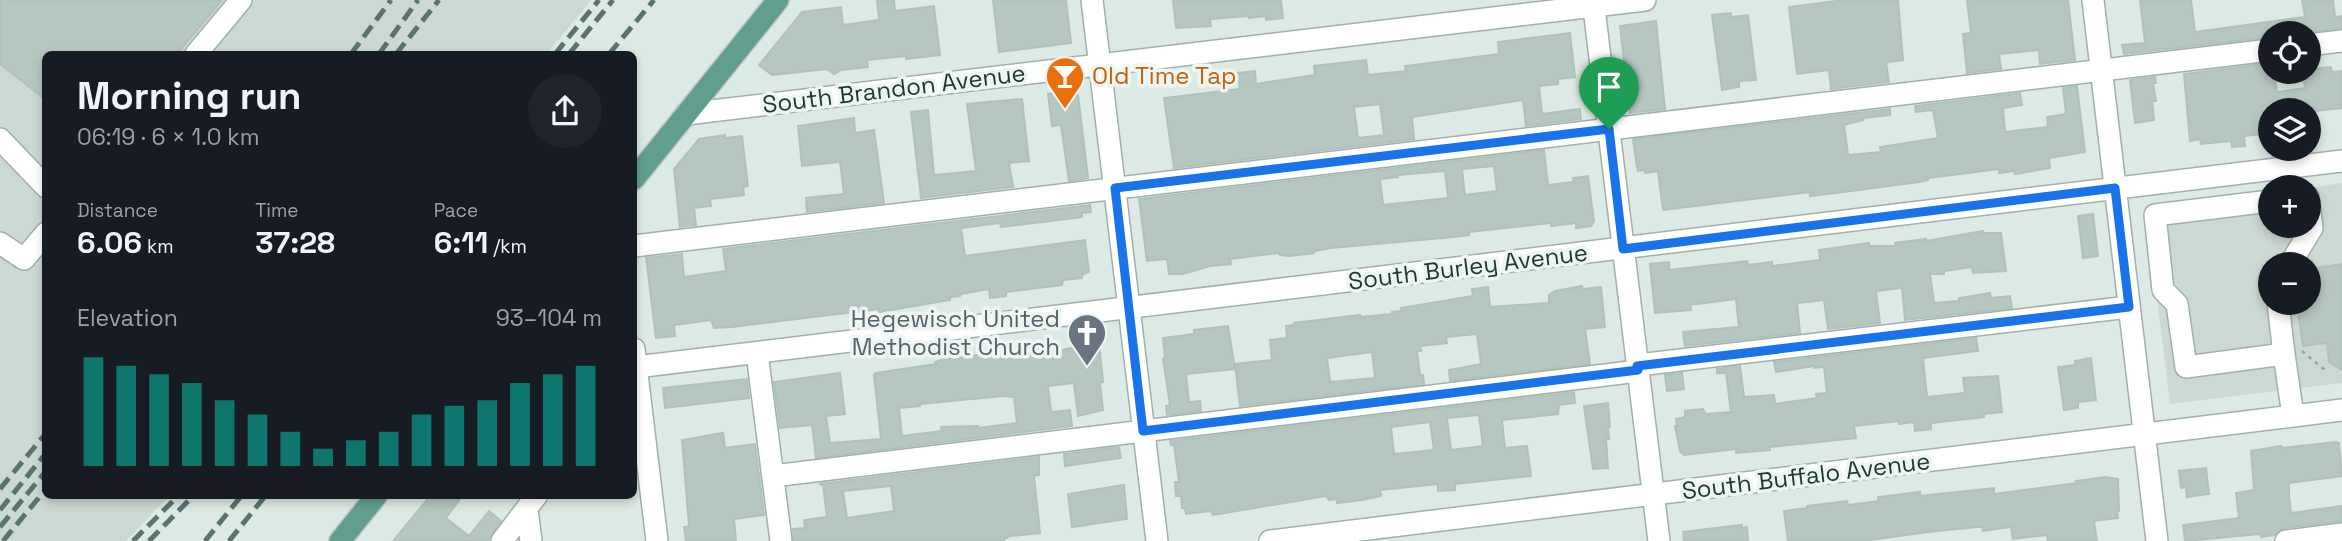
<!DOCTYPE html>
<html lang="en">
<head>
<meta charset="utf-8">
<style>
	:root { --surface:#171b24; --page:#20242c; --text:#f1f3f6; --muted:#9ea1a6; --accent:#0f766e }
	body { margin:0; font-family:"Space Grotesk",sans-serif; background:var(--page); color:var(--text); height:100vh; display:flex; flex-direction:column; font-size:26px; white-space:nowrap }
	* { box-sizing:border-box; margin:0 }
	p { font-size:23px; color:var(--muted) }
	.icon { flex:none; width:38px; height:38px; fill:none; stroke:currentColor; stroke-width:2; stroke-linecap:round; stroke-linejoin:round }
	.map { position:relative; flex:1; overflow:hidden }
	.side { position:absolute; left:42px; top:51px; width:595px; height:448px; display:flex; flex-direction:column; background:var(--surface); border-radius:10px; box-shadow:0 4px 10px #0003 }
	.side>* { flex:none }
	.tools { position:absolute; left:2258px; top:21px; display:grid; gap:14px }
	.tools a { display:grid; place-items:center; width:63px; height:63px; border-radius:50%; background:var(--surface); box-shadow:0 4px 10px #0003; font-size:35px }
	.pin { position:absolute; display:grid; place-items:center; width:60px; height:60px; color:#fff; margin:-72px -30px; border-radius:50% 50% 50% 0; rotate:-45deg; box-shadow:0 0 7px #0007 }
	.pin .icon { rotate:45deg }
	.round { display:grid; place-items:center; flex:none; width:74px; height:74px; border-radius:37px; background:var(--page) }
	.head { display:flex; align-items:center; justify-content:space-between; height:119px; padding:0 35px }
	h1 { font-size:38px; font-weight:600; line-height:52px }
	.figures { display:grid; grid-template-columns:repeat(3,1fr); gap:10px; height:119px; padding:7px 35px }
	.figures div { display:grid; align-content:center }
	.figures b { font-size:30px; font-weight:600 }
	.figures small { font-size:19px; font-weight:400 }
	.figures p { font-size:19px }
	.chart { height:196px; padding:14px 35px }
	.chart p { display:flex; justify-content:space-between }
	.chart svg { width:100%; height:126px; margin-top:7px; stroke:var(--accent); stroke-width:6 }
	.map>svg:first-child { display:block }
</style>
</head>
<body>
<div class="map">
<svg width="2342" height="541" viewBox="0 0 2342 541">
	<rect width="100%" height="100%" fill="#dde9e4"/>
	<path fill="#ccd9d3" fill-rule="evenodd" d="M0 0H591L547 54H46V495H170L126 541H0Z
		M2342 183V383L2170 404 2146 208 2270 192V226H2308V188ZM2270 264H2308V303H2270Z"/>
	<path fill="#b6c6c0" stroke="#b0c2bb" stroke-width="2" fill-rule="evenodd" d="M0 0H222L177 54H46V100L0 64Z
		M877 0H894L895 11 934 6 940 55 906 59V56L867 60 868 67 841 70 834 74 827 69 772 75 759 65 802 12 841 7 843 25 879 20Z
		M993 0H1066L1071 43 999 52Z
		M1173 0H1281L1283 18 1266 20V16L1249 18V16L1210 19 1211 26 1176 28Z
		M1844 0H1898L1903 60 1886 62 1889 82 1831 89 1829 70 1797 74 1789 7Z
		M1967 0H2068L2075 60 2040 64 2039 50 1999 54 2001 69 1967 73 1963 34 1971 33Z
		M2140 0H2191L2195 32 2305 17 2302 0H2333L2335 17 2342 16V28L2303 33H2270V37L2124 54 2122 45 2145 43Z
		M1731 13V17L1748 15 1756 80 1739 81V87L1722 90 1712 15Z
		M1656 21 1665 109 1630 113 1620 26Z
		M1570 33 1575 77 1558 79V84L1539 86 1542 114 1580 109 1581 119 1526 126 1523 100 1412 117 1414 139 1174 168 1164 98 1240 89 1238 73 1255 71 1256 84 1315 75 1314 66 1366 60 1368 75 1406 71 1405 66 1499 54 1498 42ZM1380 104 1384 135 1358 138 1354 107Z
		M2270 63V72H2274L2277 92 2305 88 2304 80H2308V69L2331 67 2332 72 2342 71V108L2308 112V110H2270V133L2244 136 2245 146 2232 147 2231 141 2201 144 2200 139 2190 141 2184 74Z
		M2155 77 2156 83H2153L2156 101H2152L2154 120 2135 123 2130 80Z
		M2077 86 2085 152 2049 158 2050 168 2015 174 2014 171 1999 173V169L1928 178V180L1919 182 1851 191 1810 196V192L1663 210 1658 171 1645 173V170L1638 171 1637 167 1633 139 1890 109V115L1863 118V120L1844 125 1848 155 1881 152 1880 147 1938 138 1933 110 1916 112 1915 106 2020 93 2022 105 2003 108 2005 132 2048 127 2047 117 2066 114 2063 88Z
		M1074 91 1078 95 1088 178 1069 181 1061 125 1052 126 1048 94Z
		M1022 99 1029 161 1009 163 1013 187 921 198 911 112 928 110 934 175 976 171 967 104Z
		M854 118 855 133 874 130 884 203 807 212 806 198 844 194 840 162 802 166 798 126Z
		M725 135V138L742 136 748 186 743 187 744 195 710 199 711 206 694 208 696 225 680 227 674 169 699 139Z
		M1544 150 1548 185 1574 182 1573 178 1588 176 1594 221 1591 226 1576 228V223L1551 226V223L1469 232V235L1454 237 1331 248 1314 251V253L1290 256 1280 255 1279 253 1230 259 1231 264 1210 266 1183 274H1169L1167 259 1147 261 1139 199ZM1494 166 1497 191 1465 195 1462 169ZM1445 171 1448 198 1383 205 1380 179 1398 177 1397 175Z
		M1090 205 1091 212 1082 213V217L1001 227 1000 223 961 228 965 256 1085 240 1089 272 1082 275V278L1063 280 1062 285 1006 292V296L990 298 989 289 961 294 960 296 950 297V300L879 312V309L732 327 714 328 711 320 674 325 675 336 656 338 646 258 682 254 684 277 726 271 723 249Z
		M2093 214 2098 256 2083 258 2078 216Z
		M1983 231V233H2001L2006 271 1973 273 1972 267 1944 271V274H1930L1934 303 1959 301V298L1990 293 1991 298 2010 296 2012 308 1905 320 1902 288 1876 291 1880 323 1828 329 1824 300 1797 303 1800 333 1685 346 1683 332 1739 327 1736 299 1690 305 1691 310 1655 313 1650 264 1669 262V270L1747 261 1748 265 1772 262V266L1820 260 1819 250 1869 243V246H1895V243L1926 239V241Z
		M2342 264V370L2329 362 2327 343 2303 346 2297 303H2308V269Z
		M1582 286 1583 289 1601 287 1605 327 1585 329 1590 364 1450 381 1449 370 1481 364 1477 334 1446 337 1447 343 1420 346 1421 351H1417L1420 375H1423L1424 384 1240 406 1235 364 1272 360 1270 340 1287 338 1286 326 1294 325V323L1360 315V317L1392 314V312L1401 311V308L1473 296 1472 289 1488 287 1490 307 1549 303V295L1555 291ZM1372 352 1375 378 1330 382 1327 358Z
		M1228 326 1235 369 1186 374 1189 402 1200 401 1201 411 1167 415 1166 406 1170 405 1163 359 1165 356 1163 338 1194 334V330Z
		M1976 338 1978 351 1923 358 1927 397 1965 393 1963 378 1998 376 2002 412 1984 414V417L1931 423V429L1915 431 1914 422 1899 424V421L1854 426 1856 438 1770 447V450L1736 453V449L1684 455 1680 451 1675 426H1677L1676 419 1685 417V411L1703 409 1706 414 1731 412 1726 373H1717V369L1740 366 1744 397 1774 395 1775 404 1817 398 1816 394 1827 393 1824 367 1814 368V366L1776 372 1774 362Z
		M1099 343 1103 382 1100 383 1103 410 1078 416 1074 383 1048 386 1051 412 1070 410 1072 426 816 458 812 425 780 428 774 382 840 373 845 414 826 416 830 443 881 439 874 375 876 373 936 364 935 362 945 359 1042 347 1045 353ZM1003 396 1014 397 1017 423 978 428V426L941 427 942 431 902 436 899 408 920 406V404Z
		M2091 358 2096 400 2078 402V408L2064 410 2058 367 2075 365V361Z
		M1682 373 1684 389 1667 391 1665 375Z
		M747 379 749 398 665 408 663 388Z
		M1574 392 1575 403 1559 405 1558 414 1502 420 1505 448 1527 446 1531 476 1455 484V490L1438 491V484L1380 490 1381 496 1362 500 1337 503V499L1329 500 1326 496 1213 515 1211 511 1186 514 1185 508H1182L1181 496H1176L1175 482H1179L1174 445H1171L1170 441ZM1479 415 1483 446 1451 450 1447 418ZM1430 422 1434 450 1394 454 1391 427Z
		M1608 403 1610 427H1608L1609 439H1606L1608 468 1593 469 1584 406Z
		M723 433 725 448 755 444 764 515 734 519 736 541H686L684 527 689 526 682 440Z
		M2336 442 2339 443 2342 476 2289 483V496L2291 513 2342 506V521L2284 528 2275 535 2261 537 2260 534 2185 541 2183 525 2239 518 2236 493 2254 490 2251 451 2281 446V448Z
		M1119 447 1121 458 1065 466 1064 454Z
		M1039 457V475L1034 476 1040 533 1010 536 1004 539V541H794L793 529 805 528 804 520 827 517 823 485 819 484ZM891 486 894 511 847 518 843 491Z
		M2206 468 2209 494 2187 497 2186 487 2181 488 2179 471Z
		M2105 477 2118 479 2119 511H2117L2118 518 2094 521 2097 541H2048L2047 535 2013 539 2011 527 1983 531 1982 527H1977L1928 532 1863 541H1788L1784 511 1807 508V506L1847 501 1848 505 1879 501 1878 497 1920 492V496L1994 488V494L2077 483 2076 481Z
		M1124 485 1127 519 1072 527 1068 494Z
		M431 495H463L446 518 469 536 489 511 501 521 488 541H393Z
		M1742 525V528L1747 527 1748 541H1684L1683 532Z"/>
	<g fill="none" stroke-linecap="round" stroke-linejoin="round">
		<g stroke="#a0b0ab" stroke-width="24">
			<path id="minor" d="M1092 0 1157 541
				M1593 0 1659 541
				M2093 0 2157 541
				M2308 45 2342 41
				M196 54 241 0
				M686 114 1645 0
				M0 139 46 187
				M2270 201 2155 215 2163 290 2177 304 2186 367 2284 354 2278 303
				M0 243 24 259 46 233
				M634 246 2270 50
				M2290 264 2312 228 2308 197
				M634 349 657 541
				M757 353 781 541
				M2284 354 2293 416
				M1638 365 2129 307
				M636 367 2342 161
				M773 476 1638 371
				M527 509 531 541
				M502 541 537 495
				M1270 541 2342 410
				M2286 541 2342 534"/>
		</g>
		<g stroke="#bcc3c2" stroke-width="24">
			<path id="major" d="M634 179 778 0
				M340 541 377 495"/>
		</g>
		<path stroke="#7eac9f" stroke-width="2.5" stroke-dasharray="3.5 5" stroke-linecap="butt" d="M2302 351 2326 371"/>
		<use href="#minor" stroke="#fff" stroke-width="21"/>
		<use href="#major" stroke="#629e90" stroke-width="21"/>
		<path stroke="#59746e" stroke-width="5" stroke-dasharray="14 7" stroke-linecap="butt" d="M351 54 391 0
			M379 54 418 0
			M396 54 439 0
			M555 54 599 0
			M569 54 613 0
			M609 54 654 0
			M0 489 46 433
			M0 510 46 453
			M0 527 46 471
			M3 541 46 489
			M133 541 179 495
			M149 541 194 495
			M205 541 242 495
			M229 541 266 495"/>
	</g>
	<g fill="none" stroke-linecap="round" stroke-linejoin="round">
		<g stroke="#fff" stroke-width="14">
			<path id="route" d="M1609 129 1623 249 2115 188 2129 307 1637 366 1638 370 1143 431 1115 188Z"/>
		</g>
		<use href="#route" stroke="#1a73e8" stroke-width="9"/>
	</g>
	<defs>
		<g id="bar-pin" transform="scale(2.0125)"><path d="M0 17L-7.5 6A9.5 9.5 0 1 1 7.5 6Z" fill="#e8710a" stroke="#edf6f2"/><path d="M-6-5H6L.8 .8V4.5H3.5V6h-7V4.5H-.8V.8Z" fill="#fff"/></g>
		<g id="church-pin" transform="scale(2.0125)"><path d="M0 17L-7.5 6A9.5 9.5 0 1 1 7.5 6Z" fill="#6b7280" stroke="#edf6f2"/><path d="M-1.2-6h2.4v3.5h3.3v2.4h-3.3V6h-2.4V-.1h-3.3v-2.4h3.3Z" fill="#fff"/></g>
	</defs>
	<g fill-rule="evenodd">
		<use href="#bar-pin" x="1065" y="76"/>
		<use href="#church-pin" x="1087" y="333"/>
	</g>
	<g text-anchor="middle" stroke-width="7" stroke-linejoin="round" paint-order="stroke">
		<g font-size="24" fill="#c56008" stroke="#edf6f2" text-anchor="start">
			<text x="1092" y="84">Old Time Tap</text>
		</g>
		<g font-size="24" fill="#1f3832" stroke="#edf6f2">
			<text transform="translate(894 89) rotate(-7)" y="8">South Brandon Avenue</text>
			<text transform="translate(1468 267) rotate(-7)" y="8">South Burley Avenue</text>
			<text transform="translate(1806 476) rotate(-7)" y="8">South Buffalo Avenue</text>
		</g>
		<g font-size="24" fill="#5b616d" stroke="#edf6f2" text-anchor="end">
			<text x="1060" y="327">Hegewisch United<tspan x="1060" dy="28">Methodist Church</tspan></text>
		</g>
	</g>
</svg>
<div class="tools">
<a><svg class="icon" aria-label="locate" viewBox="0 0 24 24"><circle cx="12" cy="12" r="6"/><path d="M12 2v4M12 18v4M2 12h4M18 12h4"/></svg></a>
<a><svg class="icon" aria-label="layers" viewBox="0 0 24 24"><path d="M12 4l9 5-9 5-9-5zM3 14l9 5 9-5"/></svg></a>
<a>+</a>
<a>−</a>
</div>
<div class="pin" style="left:1609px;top:129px;background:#1e9e55"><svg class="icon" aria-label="arrive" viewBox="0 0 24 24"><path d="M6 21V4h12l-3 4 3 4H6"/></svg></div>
<section class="side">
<div class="head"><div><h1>Morning run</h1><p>06:19 · 6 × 1.0 km</p></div><a class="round"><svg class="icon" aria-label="share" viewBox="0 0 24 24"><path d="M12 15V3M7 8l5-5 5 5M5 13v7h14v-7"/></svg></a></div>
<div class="figures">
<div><p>Distance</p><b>6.06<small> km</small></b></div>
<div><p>Time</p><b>37:28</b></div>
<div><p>Pace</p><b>6:11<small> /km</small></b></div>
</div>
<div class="chart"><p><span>Elevation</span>93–104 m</p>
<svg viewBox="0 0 160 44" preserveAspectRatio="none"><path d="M5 44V6M15 44V9M25 44V12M35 44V15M45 44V21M55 44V26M65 44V32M75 44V38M85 44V35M95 44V32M105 44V26M115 44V23M125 44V21M135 44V15M145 44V12M155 44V9"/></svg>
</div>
</section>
</div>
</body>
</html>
